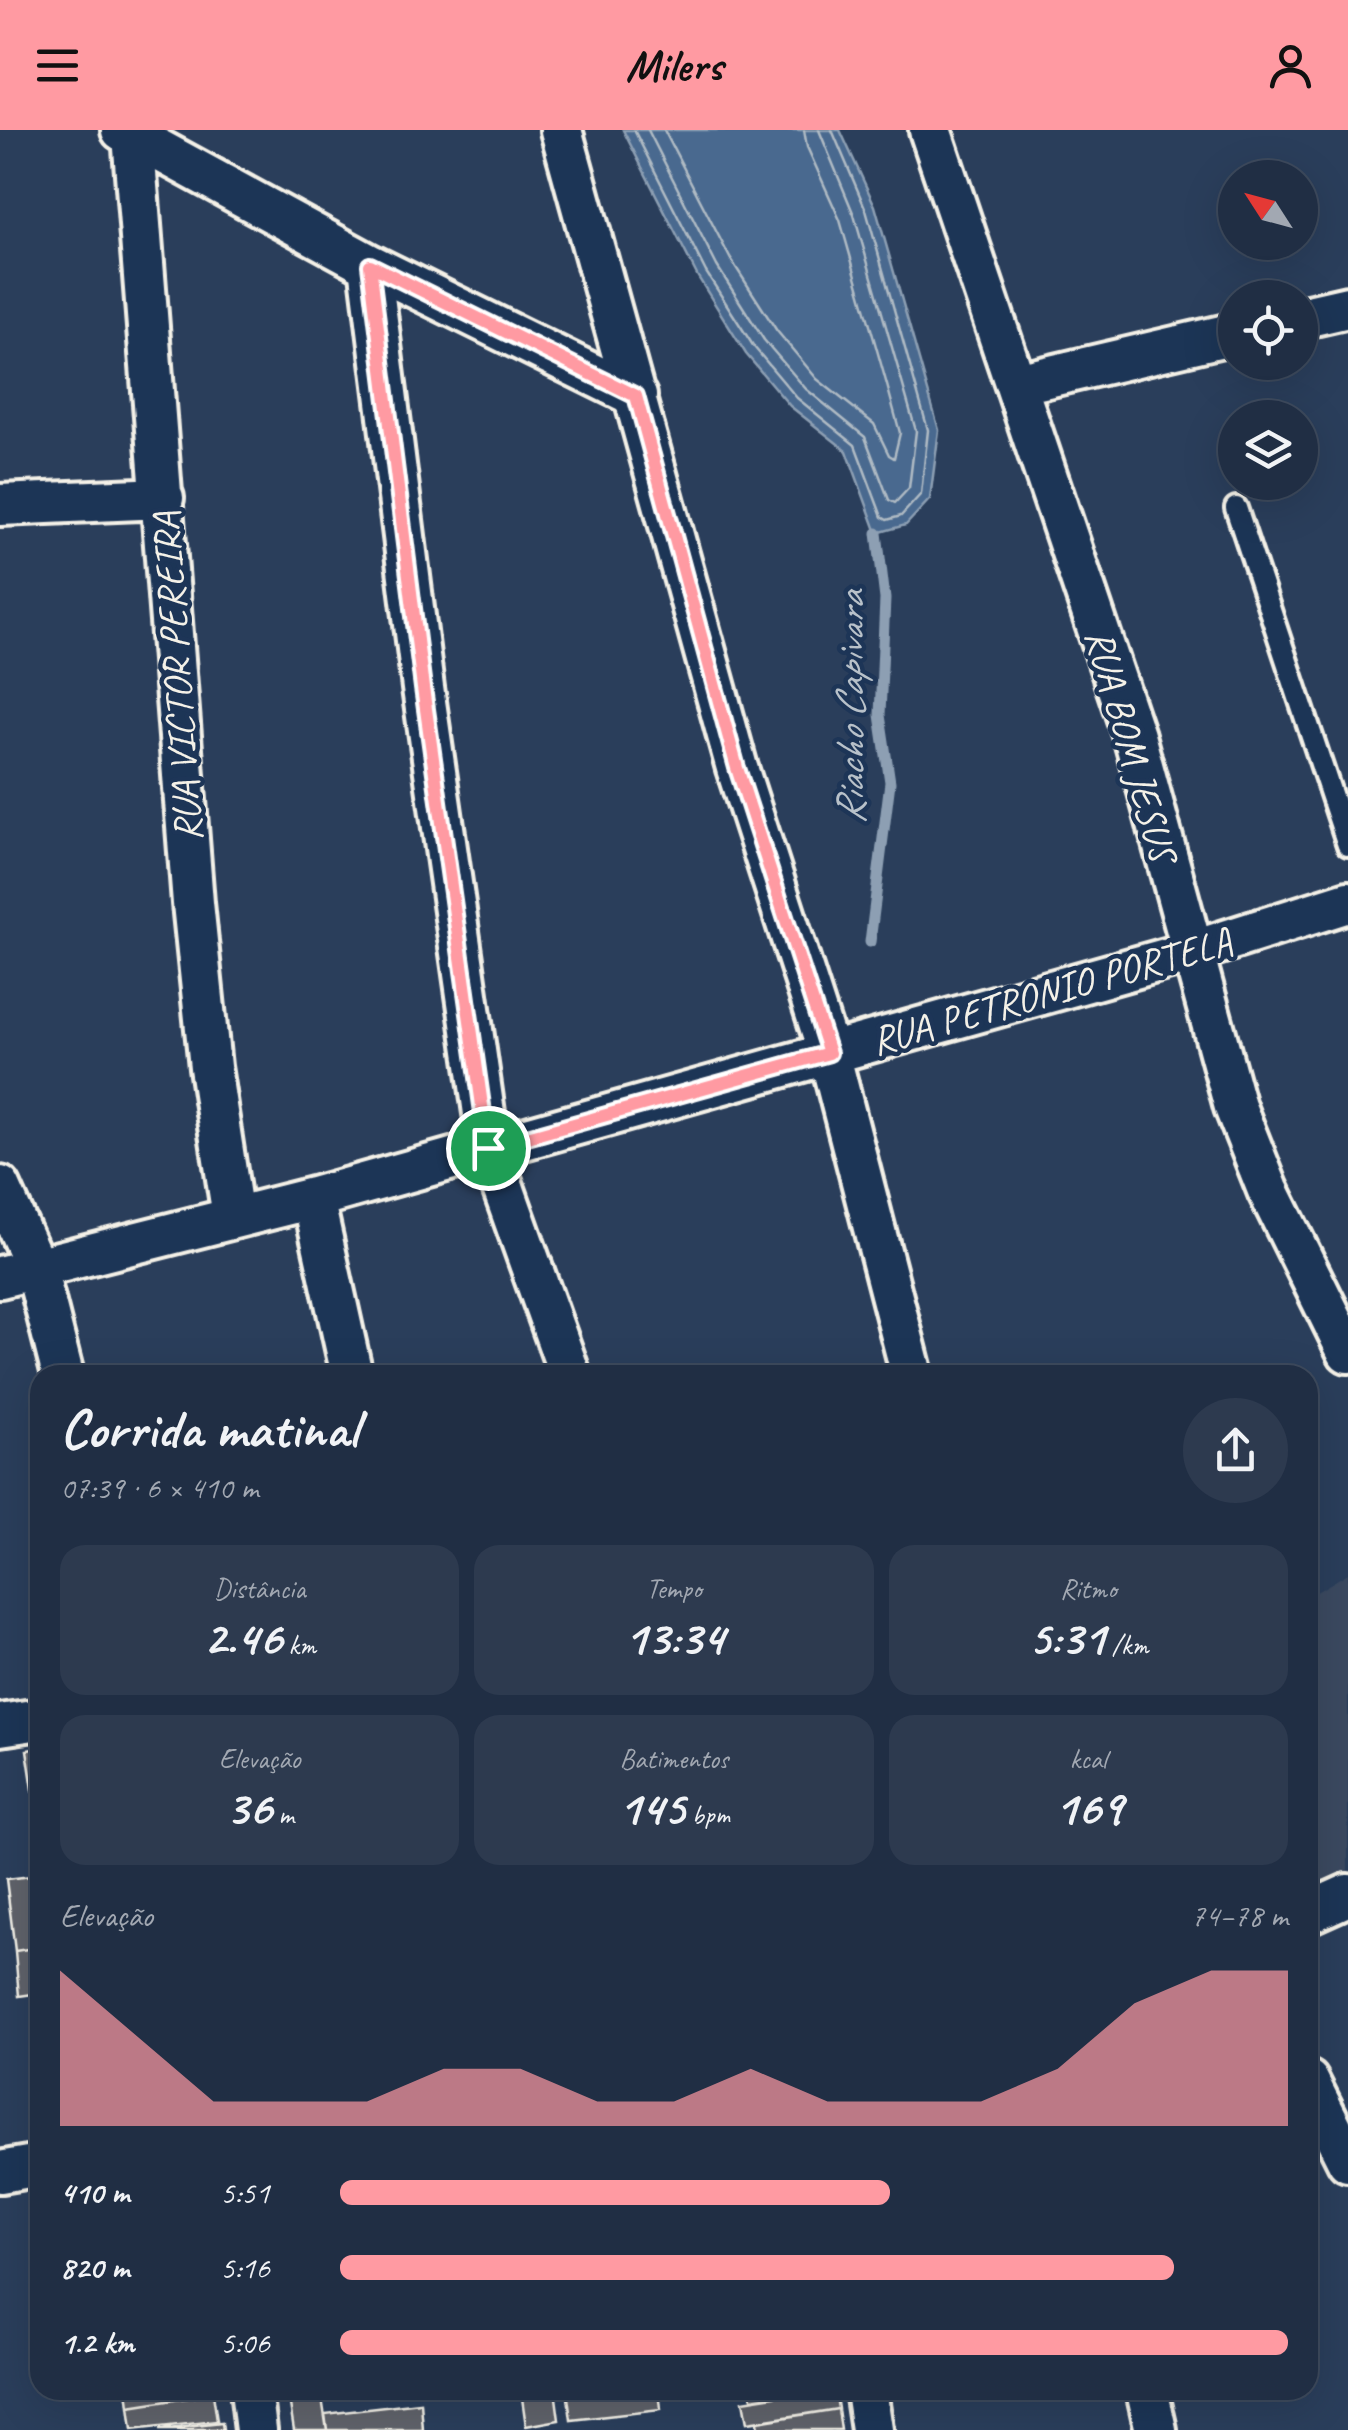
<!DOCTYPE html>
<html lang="pt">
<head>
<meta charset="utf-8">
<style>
	:root { --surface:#202e44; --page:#2d3a4f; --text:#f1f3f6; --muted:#a2a8b2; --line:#3d4a5d; --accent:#ff9aa2 }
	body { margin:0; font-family:Caveat,sans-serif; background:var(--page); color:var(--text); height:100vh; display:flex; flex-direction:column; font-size:38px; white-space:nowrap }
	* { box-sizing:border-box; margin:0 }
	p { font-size:32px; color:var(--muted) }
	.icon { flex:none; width:55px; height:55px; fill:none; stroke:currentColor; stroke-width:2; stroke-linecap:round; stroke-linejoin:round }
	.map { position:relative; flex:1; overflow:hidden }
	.side { position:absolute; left:30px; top:1235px; width:1288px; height:1035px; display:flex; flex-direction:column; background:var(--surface); border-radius:30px; box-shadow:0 10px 40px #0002,0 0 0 2px var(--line) }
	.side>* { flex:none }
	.needle { width:65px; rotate:306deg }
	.fabs { position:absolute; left:1218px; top:30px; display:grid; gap:20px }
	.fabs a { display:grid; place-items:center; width:100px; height:100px; border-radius:50%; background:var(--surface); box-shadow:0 10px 40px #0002,0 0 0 2px var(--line); font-size:50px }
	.pin { position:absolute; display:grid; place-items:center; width:85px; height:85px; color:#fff; margin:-42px; border:5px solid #fff; border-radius:50%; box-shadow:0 2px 10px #0007 }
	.round { display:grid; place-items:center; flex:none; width:105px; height:105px; border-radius:52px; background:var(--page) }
	.overview { display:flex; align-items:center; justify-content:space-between; height:170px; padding:0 30px }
	h1 { font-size:55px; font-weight:800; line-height:75px }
	.figures { display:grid; grid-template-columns:repeat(3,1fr); gap:15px; height:170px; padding:10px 30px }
	.figures div { display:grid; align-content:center; border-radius:25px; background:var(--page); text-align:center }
	.figures b { font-size:50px; font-weight:800 }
	.figures small { font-size:28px; font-weight:400 }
	.figures p { font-size:28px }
	.chart { height:280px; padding:20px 30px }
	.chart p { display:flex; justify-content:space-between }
	.chart svg { width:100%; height:180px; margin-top:10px; fill:var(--accent); opacity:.7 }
	ul { padding:0 30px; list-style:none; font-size:32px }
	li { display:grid; grid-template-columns:160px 120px 1fr; align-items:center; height:75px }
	li i { height:25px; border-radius:12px; background:var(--accent) }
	header { display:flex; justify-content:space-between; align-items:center; height:130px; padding:0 30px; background:var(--accent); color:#111; font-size:45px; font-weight:800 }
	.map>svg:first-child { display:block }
</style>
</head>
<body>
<header><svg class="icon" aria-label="menu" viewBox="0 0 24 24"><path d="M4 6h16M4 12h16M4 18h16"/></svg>Milers<svg class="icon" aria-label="person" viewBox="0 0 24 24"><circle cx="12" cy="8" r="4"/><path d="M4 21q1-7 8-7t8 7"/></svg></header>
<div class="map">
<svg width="1348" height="2300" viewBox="0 0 1348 2300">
	<rect width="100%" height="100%" fill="#2a3e5b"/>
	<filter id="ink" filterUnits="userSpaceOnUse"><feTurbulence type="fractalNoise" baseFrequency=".01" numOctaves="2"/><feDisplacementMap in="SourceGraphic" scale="20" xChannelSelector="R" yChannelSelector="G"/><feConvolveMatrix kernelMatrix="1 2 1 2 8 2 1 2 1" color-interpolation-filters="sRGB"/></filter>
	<g filter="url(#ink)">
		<path fill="#3a4960" d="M1348 1443V1758L1308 1776V1467Z"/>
		<path fill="#49698f" stroke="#8d9fb3" stroke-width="2.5" d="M623 0H840L875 76 939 300 930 369 906 395 877 403 847 321 790 276 746 224 698 147Z"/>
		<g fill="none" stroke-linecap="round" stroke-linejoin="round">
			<path stroke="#b0bbc4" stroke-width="2.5" d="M634 0 706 142 754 217 797 268 855 315 882 387 887 390 901 386 921 364 928 300 866 80 832 0
				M648 0 717 136 764 210 806 259 865 307 889 370 895 373 909 358 916 301 854 85 819 0
				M664 0 730 128 777 201 817 249 874 294 889 325 894 328 900 303 887 255 840 90 807 17 804 0"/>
			<path stroke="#8d9fb3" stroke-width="11" d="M870 812 890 652 880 585 885 469 877 403"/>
		</g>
		<path fill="#5f626a" stroke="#f4f1e8" stroke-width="2.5" d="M40 1618V1665L34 1666 27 1620Z
			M40 1745V1817L15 1821 6 1749Z
			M40 1817V1863L19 1866 15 1821Z
			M127 2260H213V2264L129 2277Z
			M555 2260 559 2290 526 2296 521 2261Z
			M567 2260H659L661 2280 571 2290Z
			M751 2260H813L752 2269Z
			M813 2260H835L838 2279 747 2293 743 2271Z
			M321 2262 327 2300H294L289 2268Z
			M213 2264 217 2291 132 2300 129 2277Z
			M421 2273 423 2300H327L325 2284Z
			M838 2279 841 2300H758L757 2292Z
			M222 2293 223 2300H159Z"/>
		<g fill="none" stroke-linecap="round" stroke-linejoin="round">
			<g stroke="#f4f1e8" stroke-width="28">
				<path id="service" d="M1236 378 1348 715"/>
			</g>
			<g stroke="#f4f1e8" stroke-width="48">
				<path id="minor" d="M122 0 370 135 636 266
					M561 0 737 638 829 923 912 1245
					M930 0 1134 606 1235 977 1268 1060 1348 1222
					M133 5 193 773 210 937 233 1087
					M370 135 423 558 489 1018 570 1245
					M1300 188 1348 177
					M1017 254 1235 203
					M0 375 163 368
					M0 1057 36 1138 63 1245
					M313 1068 352 1245
					M0 1147 313 1068 1191 822 1348 772
					M0 1595 40 1589
					M1308 1783 1348 1765
					M1308 1951 1348 2031
					M0 2042 40 2035
					M251 2260 256 2300
					M866 2260 872 2300
					M1147 2260 1156 2300"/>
			</g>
			<use href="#service" stroke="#1d3557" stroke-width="20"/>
			<use href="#minor" stroke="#1d3557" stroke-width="40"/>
		</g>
	</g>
	<g fill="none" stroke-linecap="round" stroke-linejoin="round" filter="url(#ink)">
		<g stroke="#fff" stroke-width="20">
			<path id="route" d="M370 135 636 266 737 638 829 923 488 1018 423 558Z"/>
		</g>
		<use href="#route" stroke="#ff9aa2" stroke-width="12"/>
	</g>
	<g text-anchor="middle" stroke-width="9" stroke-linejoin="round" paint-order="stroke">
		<g font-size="40" fill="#f4f1e8" stroke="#1d3557">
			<text transform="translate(176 547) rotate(-94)" y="14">RUA VICTOR PEREIRA</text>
			<text transform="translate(1132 615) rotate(74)" y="14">RUA BOM JESUS</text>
			<text transform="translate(1051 860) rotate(-16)" y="14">RUA PETRONIO PORTELA</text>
		</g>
		<g font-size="42" font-style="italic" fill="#b8c1c9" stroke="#1d3557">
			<text transform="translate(849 578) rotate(-90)" y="15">Riacho Capivara</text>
		</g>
	</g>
</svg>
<div class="fabs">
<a><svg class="needle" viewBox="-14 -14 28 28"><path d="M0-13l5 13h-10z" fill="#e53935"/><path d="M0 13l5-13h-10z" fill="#a2a8b2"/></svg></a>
<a><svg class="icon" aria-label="locate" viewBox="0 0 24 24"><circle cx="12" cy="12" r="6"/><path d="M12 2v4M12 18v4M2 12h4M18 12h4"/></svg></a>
<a><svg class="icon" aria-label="layers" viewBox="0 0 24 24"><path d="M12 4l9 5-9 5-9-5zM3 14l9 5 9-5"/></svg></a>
</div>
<div class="pin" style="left:488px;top:1018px;background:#1e9e55"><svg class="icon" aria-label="arrive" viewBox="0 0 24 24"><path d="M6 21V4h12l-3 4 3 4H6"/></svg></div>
<section class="side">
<div class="overview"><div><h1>Corrida matinal</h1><p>07:39 · 6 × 410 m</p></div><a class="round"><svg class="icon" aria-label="share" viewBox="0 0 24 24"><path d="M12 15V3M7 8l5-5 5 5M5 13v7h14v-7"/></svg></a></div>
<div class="figures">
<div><p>Distância</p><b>2.46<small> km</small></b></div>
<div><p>Tempo</p><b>13:34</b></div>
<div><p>Ritmo</p><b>5:31<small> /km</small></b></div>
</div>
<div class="figures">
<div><p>Elevação</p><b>36<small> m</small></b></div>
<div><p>Batimentos</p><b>145<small> bpm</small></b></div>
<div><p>kcal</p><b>169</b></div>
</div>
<div class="chart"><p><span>Elevação</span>74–78 m</p>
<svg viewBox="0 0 160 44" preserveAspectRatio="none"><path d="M0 44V6L10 22L20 38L30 38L40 38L50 30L60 30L70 38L80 38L90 30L100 38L110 38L120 38L130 30L140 14L150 6L160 6V44z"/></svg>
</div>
<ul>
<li><b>410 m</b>5:51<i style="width:58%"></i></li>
<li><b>820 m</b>5:16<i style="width:88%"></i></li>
<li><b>1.2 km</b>5:06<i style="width:100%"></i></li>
</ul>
</section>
</div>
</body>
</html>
